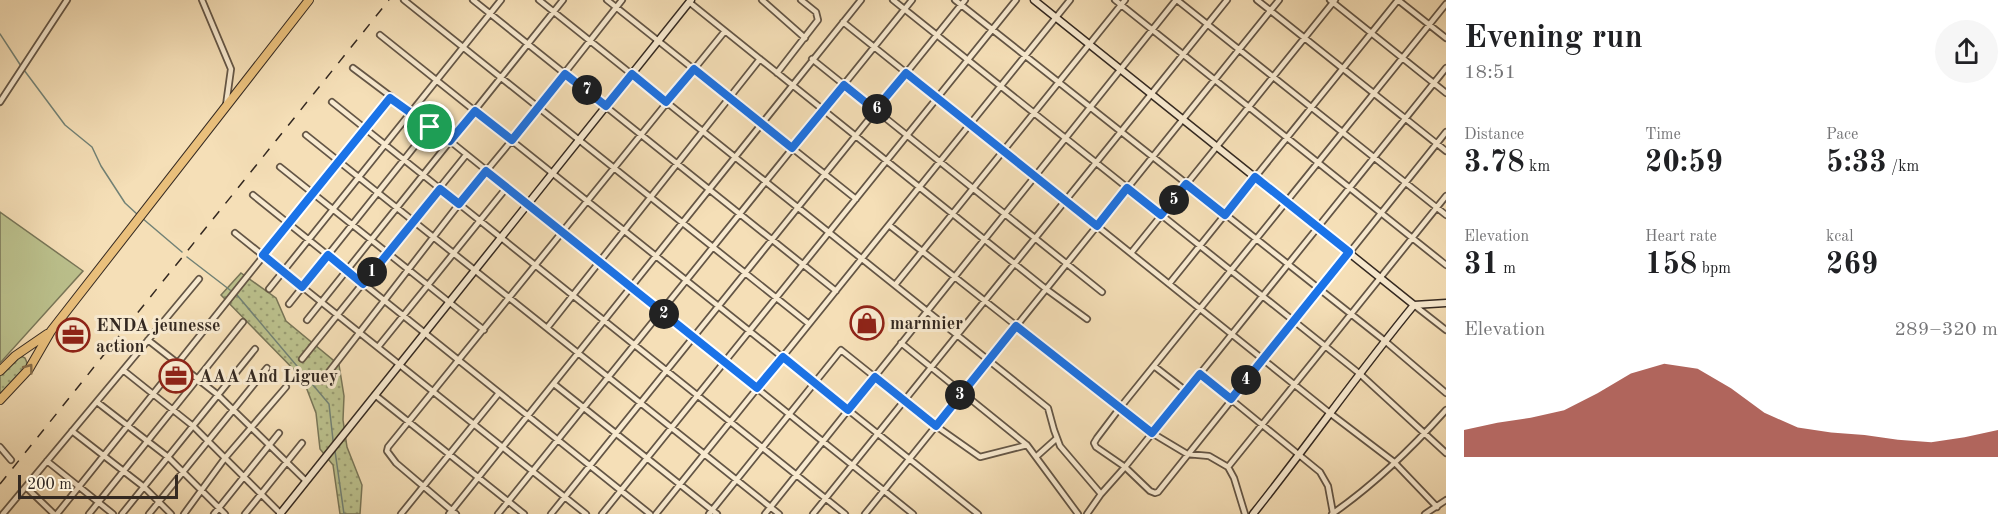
<!DOCTYPE html>
<html lang="en">
<head>
<meta charset="utf-8">
<style>
	:root { --surface:#fff; --page:#f6f6f6; --text:#202124; --muted:#757577; --accent:#8f2418 }
	body { margin:0; font-family:"Old Standard TT",serif; background:var(--page); color:var(--text); height:100vh; display:flex; flex-direction:column; font-size:22px; white-space:nowrap }
	* { box-sizing:border-box; margin:0 }
	p { font-size:20px; color:var(--muted) }
	.icon { flex:none; width:33px; height:33px; fill:none; stroke:currentColor; stroke-width:2; stroke-linecap:round; stroke-linejoin:round }
	.map { position:relative; flex:1; overflow:hidden }
	.side { display:flex; flex-direction:column; background:var(--surface); width:570px }
	.side>* { flex:none }
	.scale { position:absolute; left:18px; bottom:15px; width:160px; box-sizing:border-box; padding-left:6px; border:3px solid #342921; border-top:0; font-size:16px; line-height:21px; white-space:nowrap; color:#342921; -webkit-text-stroke:4px #f8ead0; paint-order:stroke }
	.pin { position:absolute; display:grid; place-items:center; width:51px; height:51px; color:#fff; margin:-26px; border:3px solid #fff; border-radius:50%; box-shadow:0 2px 6px #0007 }
	.km { position:absolute; width:30px; height:30px; margin:-15px; border-radius:50%; background:#222; color:#fff; font-size:16px; line-height:30px; text-align:center }
	.round { display:grid; place-items:center; flex:none; width:63px; height:63px; border-radius:32px; background:var(--page) }
	.head { display:flex; align-items:center; justify-content:space-between; height:102px; padding:0 18px }
	h1 { font-size:33px; font-weight:700; line-height:45px }
	.metrics { display:grid; grid-template-columns:repeat(3,1fr); gap:9px; height:102px; padding:6px 18px }
	.metrics div { display:grid; align-content:center }
	.metrics b { font-size:30px; font-weight:700 }
	.metrics small { font-size:16px; font-weight:400 }
	.metrics p { font-size:16px }
	.chart { height:168px; padding:12px 18px }
	.chart p { display:flex; justify-content:space-between }
	.chart svg { width:100%; height:108px; margin-top:6px; fill:var(--accent); opacity:.7 }
	main { display:flex; flex:1; min-height:0 }
	.map>svg:first-child { display:block }
</style>
</head>
<body>
<main>
<div class="map">
<svg width="1446" height="514" viewBox="0 0 1446 514">
	<defs>
		<pattern id="grass-dots" width="8" height="8" patternUnits="userSpaceOnUse" patternTransform="scale(1.5)"><rect width="8" height="8" fill="#bcc28e"/><path d="M2 2h.1M6 6h.1" fill="none" stroke="#9a9e74" stroke-width="1.8" stroke-linecap="round"/></pattern>
	</defs>
	<rect width="100%" height="100%" fill="#f5dfb7"/>
	<filter id="stains"><feTurbulence type="fractalNoise" baseFrequency=".00333" numOctaves="4"/><feColorMatrix values="0 0 0 0 .2 0 0 0 0 .09 0 0 0 0 .02 0 0 0 .5 -.17"/></filter>
	<radialGradient id="worn" r=".72"><stop offset=".6" stop-color="#630" stop-opacity="0"/><stop offset="1" stop-color="#630" stop-opacity=".3"/></radialGradient>
	<path fill="url(#grass-dots)" stroke="#787658" stroke-width="1.5" d="M241 273 276 298 286 321 339 365 344 396 343 420 347 447 362 485 360 514H340L333 465 320 449 316 413 303 379 221 295Z
		M21 356 25 358 28 365 0 397V374L13 360Z"/>
	<path fill="#bcc28e" stroke="#787658" stroke-width="1.5" d="M0 212 83 271 0 363Z"/>
	<g fill="none" stroke-linecap="round" stroke-linejoin="round">
		<path stroke="#728276" stroke-width="1.5" d="M0 34 21 66
			M24 70 65 125 92 147 101 166 125 203 138 215
			M142 218 182 252
			M187 257 230 290
			M237 295 329 404 333 440
			M335 451 344 514"/>
		<g stroke="#645646" stroke-width="8">
			<path id="street" d="M202 0 231 69 226 105
				M404 0 809 324
				M473 0 836 291
				M539 0 1048 408 1054 430 1060 446 1101 494
				M607 0 856 199
				M762 0 805 38
				M893 0 1360 374 1446 453
				M955 0 1385 341 1446 393
				M1115 0 1446 265
				M1177 0 1446 215
				M1257 0 1446 151
				M1330 0 1446 93
				M1398 0 1446 38
				M689 2 1046 289 1087 319
				M1446 4 1119 409 1097 438 1094 443 1096 447 1125 467 1150 491 1155 493 1158 492 1446 132
				M843 22 1331 414 1394 462 1437 507
				M380 35 978 514
				M812 59 1102 292
				M353 68 450 141 913 514
				M777 73 818 20 816 12 801 0
				M0 102 67 0
				M332 102 845 514
				M306 135 779 514
				M280 167 484 330
				M253 195 650 514
				M889 225 1152 433 1187 454 1209 456 1228 467 1234 478 1245 514
				M235 233 586 514
				M1131 253 1335 0
				M1169 284 1398 0
				M895 285 1125 0
				M269 289 501 0
				M289 304 430 127
				M1414 305 1446 330
				M307 320 563 0
				M547 328 760 59
				M148 340 218 395 306 481
				M901 343 1027 445 1078 514
				M378 347 507 187
				M302 359 466 155
				M1154 366 1186 391
				M123 370 193 426 281 514
				M1200 374 1320 472 1328 486 1333 513
				M322 381 459 204 512 140 622 0
				M554 384 717 514
				M375 395 524 514
				M97 402 168 457 225 514
				M72 431 144 487 171 514
				M0 447 11 460
				M1037 456 1056 439
				M47 461 113 514
				M1228 467 1446 196
				M26 487 54 514
				M3 514 199 279
				M57 514 390 98
				M89 514 243 322
				M122 514 255 349
				M149 514 267 368
				M184 514 225 458 286 387
				M214 514 279 433
				M245 514 302 443
				M401 514 499 393
				M449 514 861 0
				M456 514 396 463 387 451 388 447 725 31
				M498 514 912 0
				M551 514 965 0
				M602 514 1016 0
				M656 514 1070 0
				M709 514 841 350 936 426 980 457 1027 445
				M765 514 1176 0
				M813 514 1227 0
				M865 514 1279 0
				M1087 514 1101 494 1125 467 1446 68
				M1332 514C1374 485 1412 448 1446 410
				M1425 514 1446 500"/>
		</g>
		<g stroke="#342921" stroke-width="9">
			<path id="secondary" d="M1034 0 1414 305 1446 303
				M280 514 691 0
				M1253 514C1308 445 1358 373 1414 305"/>
		</g>
		<g stroke="#342921" stroke-width="10">
			<path id="highway" d="M0 371 15 356 47 334
				M0 400 29 369 51 331 309 0"/>
		</g>
		<use href="#street" stroke="#f8ead0" stroke-width="4.5"/>
		<use href="#secondary" stroke="#f8ead0" stroke-width="6"/>
		<use href="#highway" stroke="#eac07c" stroke-width="8"/>
		<path stroke="#342921" stroke-width="1.5" stroke-dasharray="10 10" stroke-linecap="butt" d="M0 484 389 0"/>
	</g>
	<defs><path id="oneway-chevron" d="M-2-3.5L2.5 0L-2 3.5" fill="none" stroke-width="1.6" stroke-linecap="round" stroke-linejoin="round" transform="scale(1.5)"/></defs>
	<use stroke="#866d4a" href="#oneway-chevron" transform="translate(29 368) rotate(-53)"/>
	<g fill="none" stroke-linecap="round" stroke-linejoin="round">
		<g stroke="#fff" stroke-width="12">
			<path id="route" d="M694 69 792 148 844 85 875 110 906 73 1097 226 1127 188 1161 215 1186 184 1225 215 1255 177 1349 252 1231 399 1200 374 1152 433 1016 326 936 426 875 377 848 410 783 357 757 388 486 171 459 204 440 189 363 284 328 255 302 287 263 255 390 98 450 141 475 111 512 140 565 74 606 106 632 74 666 102Z"/>
		</g>
		<use href="#route" stroke="#1a73e8" stroke-width="8"/>
	</g>
	<defs>
		<g id="shop-ring" transform="scale(1.725)"><circle r="9.5" fill="#f8ead0" stroke="#8f2418" stroke-width="1.5"/><path d="M-5-2.5h2.3a2.7 3.5 0 0 1 5.4 0H5L5.5 6h-11ZM-1.5-2.5h3a1.5 2.3 0 0 0-3 0Z" fill="#8f2418"/></g>
		<g id="office-ring" transform="scale(1.725)"><circle r="9.5" fill="#f8ead0" stroke="#8f2418" stroke-width="1.5"/><path d="M-6-3h4V-5.5h4V-3h4V5H-6ZM-1-4.5V-3h2v-1.5ZM-6 0V1H6V0Z" fill="#8f2418"/></g>
	</defs>
	<g fill-rule="evenodd">
		<use href="#shop-ring" x="867" y="323"/>
		<use href="#office-ring" x="73" y="335"/>
		<use href="#office-ring" x="176" y="376"/>
	</g>
	<g text-anchor="middle" stroke-width="6" stroke-linejoin="round" paint-order="stroke">
		<g font-size="18" font-weight="bold" fill="#342921" stroke="#f8ead0" text-anchor="start">
			<text x="890" y="329">marnnier</text>
			<text x="96" y="331">ENDA jeunesse<tspan x="96" dy="21">action</tspan></text>
			<text x="199" y="382">AAA And Liguey</text>
		</g>
	</g>
	<rect width="100%" height="100%" filter="url(#stains)"/>
	<rect width="100%" height="100%" fill="url(#worn)"/>
</svg>
<div class="scale">200 m</div>
<div class="pin" style="left:430px;top:127px;background:#1e9e55"><svg class="icon" aria-label="arrive" viewBox="0 0 24 24"><path d="M6 21V4h12l-3 4 3 4H6"/></svg></div>
<b class="km" style="left:372px;top:272px">1</b>
<b class="km" style="left:664px;top:314px">2</b>
<b class="km" style="left:960px;top:395px">3</b>
<b class="km" style="left:1246px;top:380px">4</b>
<b class="km" style="left:1174px;top:200px">5</b>
<b class="km" style="left:877px;top:109px">6</b>
<b class="km" style="left:587px;top:90px">7</b>
</div>
<section class="side">
<div class="head"><div><h1>Evening run</h1><p>18:51</p></div><a class="round"><svg class="icon" aria-label="share" viewBox="0 0 24 24"><path d="M12 15V3M7 8l5-5 5 5M5 13v7h14v-7"/></svg></a></div>
<div class="metrics">
<div><p>Distance</p><b>3.78<small> km</small></b></div>
<div><p>Time</p><b>20:59</b></div>
<div><p>Pace</p><b>5:33<small> /km</small></b></div>
</div>
<div class="metrics">
<div><p>Elevation</p><b>31<small> m</small></b></div>
<div><p>Heart rate</p><b>158<small> bpm</small></b></div>
<div><p>kcal</p><b>269</b></div>
</div>
<div class="chart"><p><span>Elevation</span>289–320 m</p>
<svg viewBox="0 0 160 44" preserveAspectRatio="none"><path d="M0 44V33L10 30L20 28L30 25L40 18L50 10L60 6L70 8L80 16L90 26L100 32L110 34L120 35L130 37L140 38L150 36L160 33V44z"/></svg>
</div>
</section>
</main>
</body>
</html>
